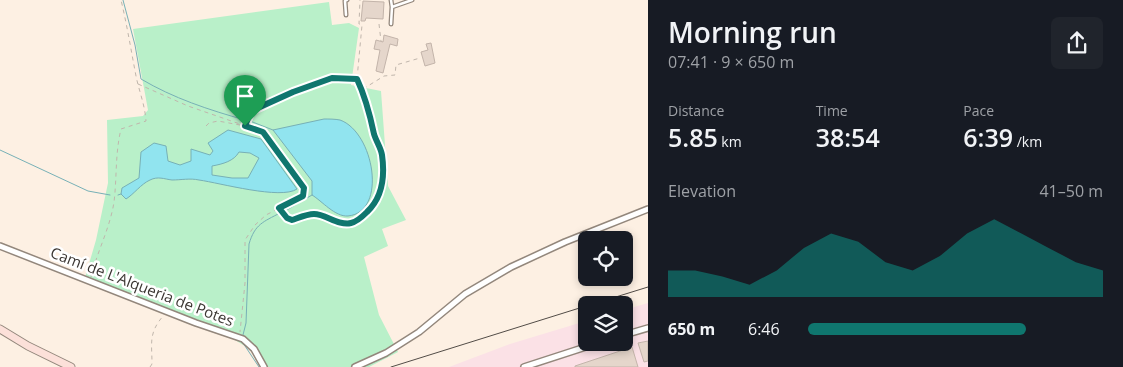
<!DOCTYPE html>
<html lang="en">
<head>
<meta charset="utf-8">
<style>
	:root { --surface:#171b24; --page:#20242c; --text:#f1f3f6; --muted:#9ea1a6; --accent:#0f766e }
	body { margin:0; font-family:"Open Sans",sans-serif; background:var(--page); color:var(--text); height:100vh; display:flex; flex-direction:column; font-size:19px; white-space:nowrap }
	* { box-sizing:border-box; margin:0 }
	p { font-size:16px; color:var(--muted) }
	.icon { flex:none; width:28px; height:28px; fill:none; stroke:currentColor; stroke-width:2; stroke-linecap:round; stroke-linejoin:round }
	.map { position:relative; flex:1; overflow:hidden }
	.sheet { display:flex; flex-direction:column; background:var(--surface); width:475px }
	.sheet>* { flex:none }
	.tools { position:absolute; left:578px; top:231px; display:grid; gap:10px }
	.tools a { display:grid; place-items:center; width:55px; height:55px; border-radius:8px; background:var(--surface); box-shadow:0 2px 8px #0003; font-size:25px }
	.pin { position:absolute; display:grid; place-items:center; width:42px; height:42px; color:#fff; margin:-51px -21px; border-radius:50% 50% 50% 0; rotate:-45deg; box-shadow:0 0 5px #0007 }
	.pin .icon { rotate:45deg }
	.round { display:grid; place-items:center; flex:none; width:52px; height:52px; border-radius:8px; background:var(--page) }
	.head { display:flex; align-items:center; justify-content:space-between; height:85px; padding:0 20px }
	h1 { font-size:28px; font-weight:600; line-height:38px }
	.metrics { display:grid; grid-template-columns:repeat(3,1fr); gap:8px; height:85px; padding:5px 20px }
	.metrics div { display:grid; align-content:center }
	.metrics b { font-size:25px; font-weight:600 }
	.metrics small { font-size:14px; font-weight:400 }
	.metrics p { font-size:14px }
	.chart { height:140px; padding:10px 20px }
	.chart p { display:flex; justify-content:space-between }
	.chart svg { width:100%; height:90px; margin-top:5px; fill:var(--accent); opacity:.7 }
	ul { padding:0 20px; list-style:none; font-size:16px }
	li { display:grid; grid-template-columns:80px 60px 1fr; align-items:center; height:38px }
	li i { height:12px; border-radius:6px; background:var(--accent) }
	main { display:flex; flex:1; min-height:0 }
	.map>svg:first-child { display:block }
</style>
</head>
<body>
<main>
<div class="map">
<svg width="648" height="367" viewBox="0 0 648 367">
	<rect width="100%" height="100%" fill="#fdf0e3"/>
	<path fill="#fbe1e6" d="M648 303V367H449L510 344 586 321V342H624V310Z"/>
	<path fill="#b9f0c9" d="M329 2 332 25 349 23 359 28 351 85 381 91 388 186 406 220 382 229 388 246 364 257 379 315 398 352 369 367H263L253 351 230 337 84 281 96 240 108 183 107 120 143 116 148 110 133 29Z"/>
	<path fill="#91e4ef" stroke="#77b0b6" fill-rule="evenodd" d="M324 119C329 119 335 119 340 120 374 132 388 212 348 216 335 217 322 201 312 195V181L273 130Z
		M228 130 261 139 297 189C281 200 220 183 199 180 190 178 181 180 172 180 164 179 158 176 150 180 141 184 134 194 126 199L121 194 122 188 139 178 141 152 154 143 166 146 168 161 180 165 191 161V149L210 155 213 151 208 143ZM239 152 250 153 259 158 248 178H232L212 175V166C223 164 234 161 239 152Z"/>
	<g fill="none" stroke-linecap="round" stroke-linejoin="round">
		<path stroke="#77b0b6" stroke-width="1" d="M123 0 135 45 141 79C173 98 209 110 245 120
			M250 121 273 130
			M0 150 88 191 110 195
			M118 195 121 194
			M285 211 312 195
			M243 335 246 323 249 244C255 224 263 222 280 213
			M243 343 259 367"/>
	</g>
	<path fill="#e5d6cb" stroke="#c3b4aa" d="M363 1 384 2 383 19 366 18 365 21H361Z
		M384 35 398 39 397 46 390 44 383 73 376 71 380 50 374 49 376 40 383 42Z
		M431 43 435 63 425 66 421 52 428 50 426 44Z
		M648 341V361L644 362 638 343Z
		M632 347 638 367H575V366Z"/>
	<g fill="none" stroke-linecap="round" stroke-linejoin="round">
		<g stroke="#93877c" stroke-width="5">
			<path id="service" d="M391 0 392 7 412 0
				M346 15 345 1 347 0
				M391 24 392 7"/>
		</g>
		<g stroke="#93877c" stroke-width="8">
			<path id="minor" d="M0 246 196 323 243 339 254 349 264 367
				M624 335 648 328
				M355 367 386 353 419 332 465 294 511 267 565 242 648 209
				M524 367 601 342"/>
		</g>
		<g stroke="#93877c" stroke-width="9">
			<path id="secondary" d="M0 329 28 346 71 367"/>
		</g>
		<path stroke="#c0b6ac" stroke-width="1" stroke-dasharray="4 4" stroke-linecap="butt" d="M379 24 381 41
			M138 84 188 106 263 132 304 188 303 196 266 215 255 225 245 240V283L240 332
			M363 89 384 76 395 75 396 65 420 58
			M246 124 251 111 293 92 333 78 356 79
			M206 126 209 123 218 121 240 125
			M280 209 287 218 292 220 314 214 337 222 351 223 364 215 373 206 380 193 383 176 382 154 375 136 371 117 362 90 357 79 362 25 359 24 360 0
			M91 277C97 252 110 228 114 202 117 178 115 154 121 129L146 121C145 105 139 91 136 76 131 50 127 25 121 0
			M150 367 152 364C152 343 148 333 164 315"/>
		<use href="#service" stroke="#fff" stroke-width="2.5"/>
		<use href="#minor" stroke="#fff" stroke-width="5"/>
		<use href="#secondary" stroke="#fce0d9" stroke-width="7"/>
		<path stroke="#524c47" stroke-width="1" d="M590 305 648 287
			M391 367 586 306"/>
	</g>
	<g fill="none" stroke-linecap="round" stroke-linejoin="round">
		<g stroke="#fff" stroke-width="10">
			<path id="route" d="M332 78 357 79C365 96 370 115 374 134 376 141 381 148 382 155 385 176 382 198 367 212 363 216 356 222 351 223 338 226 326 214 314 214 307 214 298 218 292 220L287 218 279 208 303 196 304 188 263 132 245 126 251 111 293 92Z"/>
		</g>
		<use href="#route" stroke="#0f766e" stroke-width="6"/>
	</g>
	<g text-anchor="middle" stroke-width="5" stroke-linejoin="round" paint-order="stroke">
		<g font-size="15" fill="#3a3531" stroke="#fff">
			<text transform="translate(142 287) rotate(21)" y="5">Camí de L'Alqueria de Potes</text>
		</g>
	</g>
</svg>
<div class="tools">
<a><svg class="icon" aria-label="locate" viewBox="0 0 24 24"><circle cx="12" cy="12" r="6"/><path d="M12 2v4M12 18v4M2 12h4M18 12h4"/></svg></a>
<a><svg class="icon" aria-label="layers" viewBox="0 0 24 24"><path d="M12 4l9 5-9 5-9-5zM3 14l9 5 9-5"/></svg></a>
</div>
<div class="pin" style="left:245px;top:126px;background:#1e9e55"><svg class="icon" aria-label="arrive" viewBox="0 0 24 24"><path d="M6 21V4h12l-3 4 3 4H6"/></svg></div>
</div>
<section class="sheet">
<div class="head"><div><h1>Morning run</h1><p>07:41 · 9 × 650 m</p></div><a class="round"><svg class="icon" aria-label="share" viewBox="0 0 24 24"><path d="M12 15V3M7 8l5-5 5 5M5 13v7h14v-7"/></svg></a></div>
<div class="metrics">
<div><p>Distance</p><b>5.85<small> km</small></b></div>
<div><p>Time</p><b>38:54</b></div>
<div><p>Pace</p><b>6:39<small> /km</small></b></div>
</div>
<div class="chart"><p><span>Elevation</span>41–50 m</p>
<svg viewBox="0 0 160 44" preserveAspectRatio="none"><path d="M0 44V31L10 31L20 34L30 38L40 31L50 20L60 13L70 17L80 27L90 31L100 24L110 13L120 6L130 13L140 20L150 27L160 31V44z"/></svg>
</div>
<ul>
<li><b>650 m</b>6:46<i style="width:74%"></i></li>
</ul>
</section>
</main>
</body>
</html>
